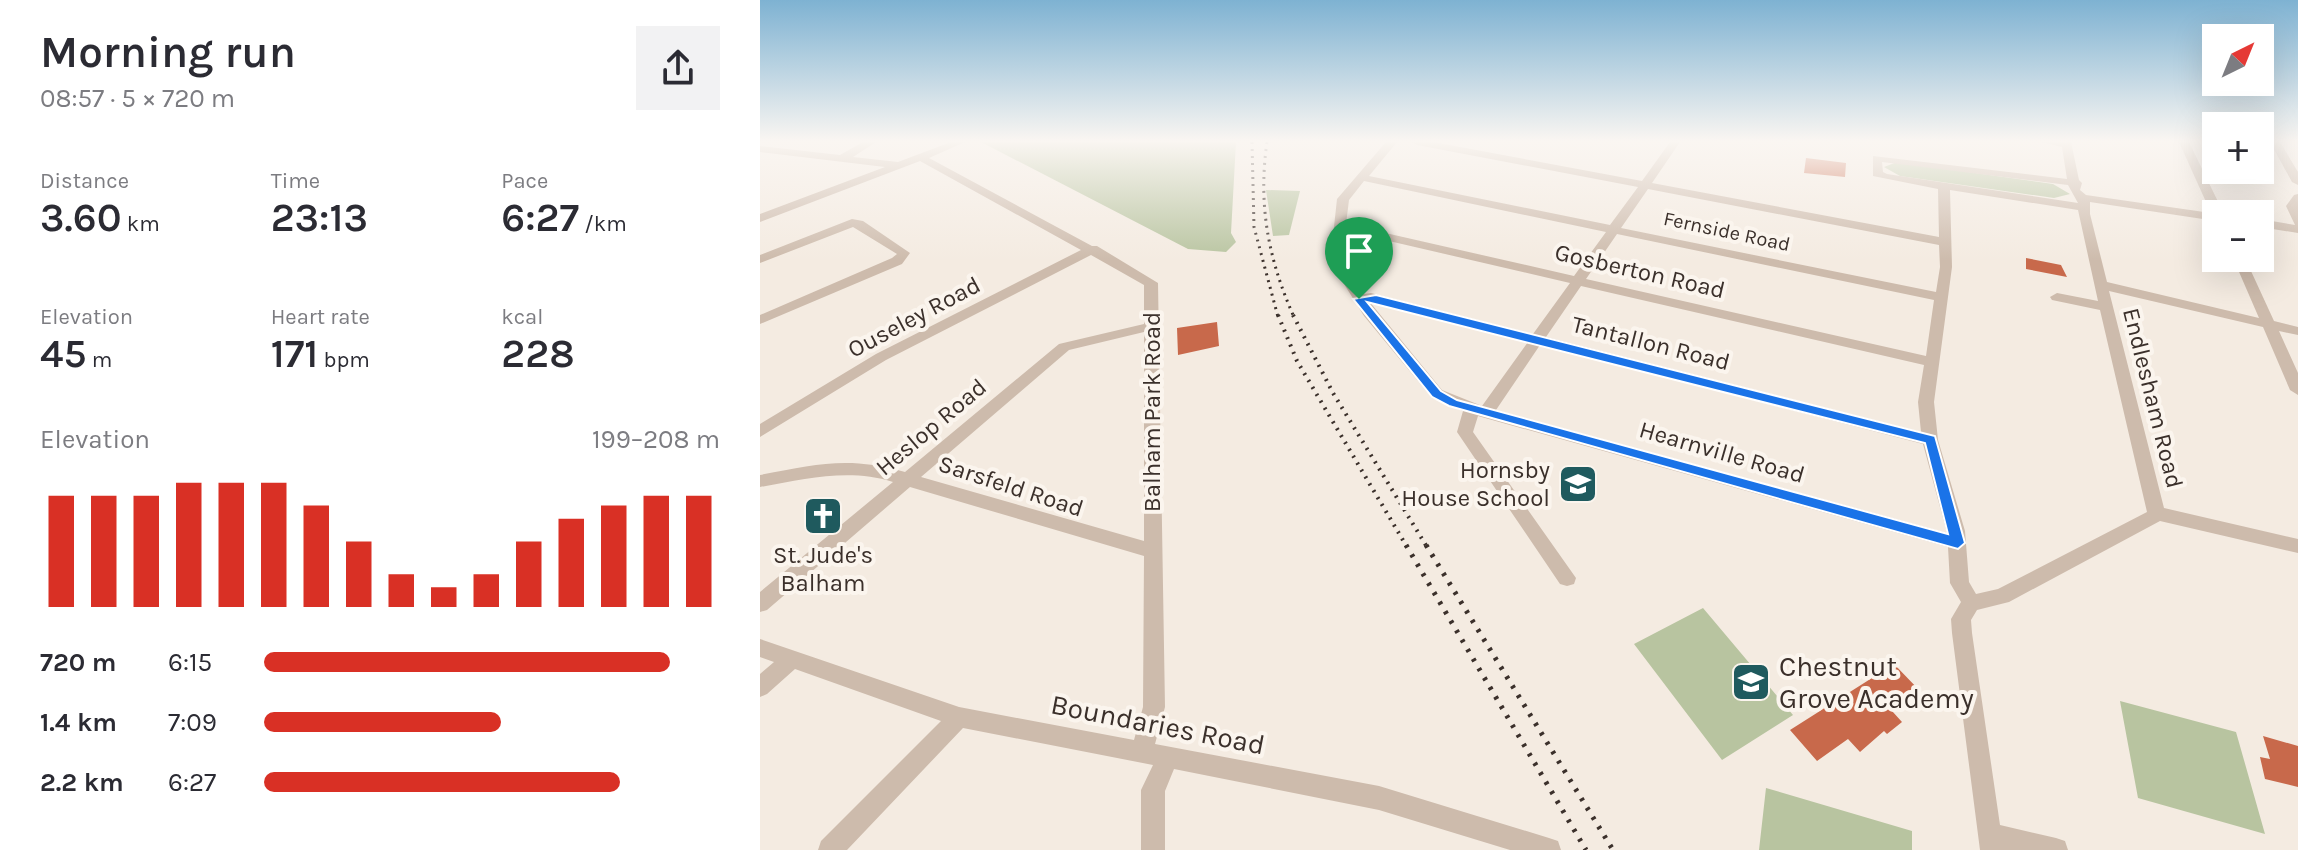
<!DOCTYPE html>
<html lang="en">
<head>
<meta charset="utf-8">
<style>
	:root { --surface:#fff; --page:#f2f2f3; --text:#2b2b33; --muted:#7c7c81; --accent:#d93025 }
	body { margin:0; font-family:Karla,sans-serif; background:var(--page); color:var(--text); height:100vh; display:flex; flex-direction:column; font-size:30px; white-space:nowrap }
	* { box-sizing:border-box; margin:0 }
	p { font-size:26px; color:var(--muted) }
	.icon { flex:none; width:44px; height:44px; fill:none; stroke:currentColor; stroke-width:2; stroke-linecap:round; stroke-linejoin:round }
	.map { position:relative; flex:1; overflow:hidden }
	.side { display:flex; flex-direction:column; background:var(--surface); width:760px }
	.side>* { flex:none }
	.needle { width:52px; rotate:43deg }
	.tools { position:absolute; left:1442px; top:24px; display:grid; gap:16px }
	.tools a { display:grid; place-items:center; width:72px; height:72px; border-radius:0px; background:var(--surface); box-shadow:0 8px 32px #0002; font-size:40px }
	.pin { position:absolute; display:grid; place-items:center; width:68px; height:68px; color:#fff; margin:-82px -34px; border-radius:50% 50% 50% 0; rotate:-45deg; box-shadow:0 0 8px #0007 }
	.pin .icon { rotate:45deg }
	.round { display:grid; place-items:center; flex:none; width:84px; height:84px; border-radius:0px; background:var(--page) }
	.overview { display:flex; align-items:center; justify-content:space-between; height:136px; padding:0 40px }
	h1 { font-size:44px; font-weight:600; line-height:60px }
	.metrics { display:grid; grid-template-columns:repeat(3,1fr); gap:12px; height:136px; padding:8px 40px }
	.metrics div { display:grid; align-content:center }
	.metrics b { font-size:40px; font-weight:600 }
	.metrics small { font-size:22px; font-weight:400 }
	.metrics p { font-size:22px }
	.chart { height:224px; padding:16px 40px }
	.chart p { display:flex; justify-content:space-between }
	.chart svg { width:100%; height:144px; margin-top:8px; stroke:var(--accent); stroke-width:6 }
	ul { padding:0 40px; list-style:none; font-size:26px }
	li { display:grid; grid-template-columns:128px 96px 1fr; align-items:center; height:60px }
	li i { height:20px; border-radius:10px; background:var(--accent) }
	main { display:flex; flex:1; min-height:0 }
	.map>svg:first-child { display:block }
</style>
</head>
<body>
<main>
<section class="side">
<div class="overview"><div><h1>Morning run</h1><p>08:57 · 5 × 720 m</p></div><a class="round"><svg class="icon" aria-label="share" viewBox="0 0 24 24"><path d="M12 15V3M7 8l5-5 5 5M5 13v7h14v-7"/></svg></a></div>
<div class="metrics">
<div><p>Distance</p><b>3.60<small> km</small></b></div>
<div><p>Time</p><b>23:13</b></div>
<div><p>Pace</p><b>6:27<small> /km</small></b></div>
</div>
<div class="metrics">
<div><p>Elevation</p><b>45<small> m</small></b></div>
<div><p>Heart rate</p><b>171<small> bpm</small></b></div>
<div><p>kcal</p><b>228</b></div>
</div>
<div class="chart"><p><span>Elevation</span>199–208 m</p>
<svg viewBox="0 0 160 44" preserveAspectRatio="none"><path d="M5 44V10M15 44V10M25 44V10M35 44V6M45 44V6M55 44V6M65 44V13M75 44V24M85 44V34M95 44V38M105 44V34M115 44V24M125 44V17M135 44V13M145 44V10M155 44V10"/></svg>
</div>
<ul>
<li><b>720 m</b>6:15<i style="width:89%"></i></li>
<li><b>1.4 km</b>7:09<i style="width:52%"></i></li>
<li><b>2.2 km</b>6:27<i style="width:78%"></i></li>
</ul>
</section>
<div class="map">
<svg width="1538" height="850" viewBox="0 0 1538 850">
	<rect width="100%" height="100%" fill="#f4ebe1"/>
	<path fill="#b8c4a0" d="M221 142H476L471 233 476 242 466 252 428 249Z
		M1137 162 1293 184 1310 194 1294 198 1140 176 1124 167Z
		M506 190 540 191 529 235 513 236Z
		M943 608 1033 715 962 760 874 644Z
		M1360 701 1476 732 1505 834 1378 798Z
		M1006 788 1152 831V850H999Z"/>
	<path fill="#c8694b" d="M1046 158 1086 163 1085 177 1044 173Z
		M1266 258 1301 265 1307 277 1266 269Z
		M457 322 459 346 418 355 417 328Z
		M1134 664 1161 692 1132 711 1142 722 1127 734 1124 731 1100 752 1088 739 1057 761 1030 730Z
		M1503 736 1538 746V787L1505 779 1500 757 1510 759Z"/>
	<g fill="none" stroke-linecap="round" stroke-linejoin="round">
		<path fill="#cdbbac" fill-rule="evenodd" d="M103 142H116L93 157 138 162 191 142H205L169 158 332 246H337L398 283 405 707 395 744 619 786 789 838 798 841 801 850H750L619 810 414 769 405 791V850H381V790L393 765 203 728 87 850H58L61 841 181 721 35 669 7 694 0 697V674L14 662 0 657V639L199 707 374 740 383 707 384 556 150 487 7 610 0 612V592L133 482C89 468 45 479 0 487V475C56 464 89 456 145 472L299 344 384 324V285L331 255 126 360 0 437V424L116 354 321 250 160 161 0 222V214L125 167 0 152V146L80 155ZM384 332V541L161 477 309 350Z
			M626 142H637L609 176 850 225 878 187 657 145 652 142H673L882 181 910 142H920L892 183 1179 237 1178 189 1113 176V156L1307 179 1302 147 1282 142H1311L1319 180 1322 183 1320 190 1326 195 1451 213 1419 142H1429L1464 214H1456V221L1330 202V214L1347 282 1499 318 1473 258H1485L1514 321 1538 327V335L1519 331 1538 373V395L1530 390 1503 327 1349 291 1404 508 1538 539V553L1400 521 1249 602 1217 610 1211 620 1212 633 1240 825 1296 838 1305 841 1308 850H1220L1192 633 1191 619 1201 602 1190 583 1188 547 718 416 713 432 816 578 814 584 807 586 800 584 697 432 703 411 672 398 604 316 579 276 573 236 577 199ZM1122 162 1308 185 1318 203 1127 174 1123 172ZM604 181 846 232 814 276 586 224 589 200ZM888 189 1179 245 1180 267 1176 292 861 228ZM1190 190 1318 210 1338 301 1297 293 1290 297 1292 300 1340 310 1387 512 1238 589 1216 594 1209 582 1205 531 1178 440 1174 402 1192 267ZM586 231 810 283 773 334 611 293 604 294 593 276ZM857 234 1174 300 1166 356 826 279ZM821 286 1164 365 1158 402 1161 432 786 337ZM609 301H611L768 342 722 406 682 390ZM780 345 1163 444 1187 533 736 410Z
			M1510 142H1520L1538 172V185L1532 182Z
			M1538 194V233L1500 227V219L1535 225 1526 206 1534 195Z
			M92 219 103 221 150 253 142 264 0 324V315L132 258 137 254 93 227 0 263V255Z"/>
		<path stroke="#3b302b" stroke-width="3" stroke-dasharray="2 5" stroke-linecap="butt" d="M492 142 494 227 518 317
			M507 142C498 204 508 259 534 317"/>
		<path stroke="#3b302b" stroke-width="4" stroke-dasharray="2 6" stroke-linecap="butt" d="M518 315 537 361 647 547
			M533 315 573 393 667 547"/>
		<path stroke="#3b302b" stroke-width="5" stroke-dasharray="3 8" stroke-linecap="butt" d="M646 545 826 850
			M666 545 853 850"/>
	</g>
	<linearGradient id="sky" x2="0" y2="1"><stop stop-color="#7eb2d2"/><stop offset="0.54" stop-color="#faf6f2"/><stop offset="1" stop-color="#faf6f2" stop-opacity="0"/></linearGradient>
	<rect width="1538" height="261" fill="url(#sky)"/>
	<path fill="#1a73e8" stroke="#fff" stroke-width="2" fill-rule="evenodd" d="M616 295 1175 436 1205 543 1198 549 689 406 672 397 593 299ZM607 302 1165 443 1188 534 697 400 681 391Z"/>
	<defs>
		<g id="school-square" transform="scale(2)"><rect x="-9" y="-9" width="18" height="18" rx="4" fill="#1f5a5e" stroke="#fbf5ee"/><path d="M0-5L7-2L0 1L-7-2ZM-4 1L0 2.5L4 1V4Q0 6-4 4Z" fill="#fff"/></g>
		<g id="church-square" transform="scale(2)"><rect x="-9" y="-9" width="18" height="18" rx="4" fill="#1f5a5e" stroke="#fbf5ee"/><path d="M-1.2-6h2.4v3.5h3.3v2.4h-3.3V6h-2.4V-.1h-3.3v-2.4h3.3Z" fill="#fff"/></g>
	</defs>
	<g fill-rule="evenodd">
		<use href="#school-square" x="818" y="484"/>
		<use href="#church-square" x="63" y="516"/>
		<use href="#school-square" x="991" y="682"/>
	</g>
	<g text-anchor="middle" stroke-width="8" stroke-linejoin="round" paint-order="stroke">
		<g font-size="20" fill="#3b302b" stroke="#fbf5ee">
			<text transform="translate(967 231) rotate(12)" y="7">Fernside Road</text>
		</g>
		<g font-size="24" fill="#3b302b" stroke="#fbf5ee">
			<text transform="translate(880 271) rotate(13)" y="8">Gosberton Road</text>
			<text transform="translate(154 317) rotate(-28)" y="8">Ouseley Road</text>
			<text transform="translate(891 343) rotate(14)" y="8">Tantallon Road</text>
			<text transform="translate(1393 398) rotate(76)" y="8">Endlesham Road</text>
			<text transform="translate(392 412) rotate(-90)" y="8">Balham Park Road</text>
			<text transform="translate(171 427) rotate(-40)" y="8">Heslop Road</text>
			<text transform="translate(962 452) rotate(16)" y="8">Hearnville Road</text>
			<text transform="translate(251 486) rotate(18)" y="8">Sarsfeld Road</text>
		</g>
		<g font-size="24" fill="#3b302b" stroke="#fbf5ee" text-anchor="end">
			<text x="790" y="478">Hornsby<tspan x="790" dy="28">House School</tspan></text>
			<text x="63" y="563" text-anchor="middle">St. Jude's<tspan x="63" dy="28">Balham</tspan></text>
		</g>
		<g font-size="28" fill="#3b302b" stroke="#fbf5ee" text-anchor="start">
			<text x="1019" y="676">Chestnut<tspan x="1019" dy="32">Grove Academy</tspan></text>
		</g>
		<g font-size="28" fill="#3b302b" stroke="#fbf5ee">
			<text transform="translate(398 724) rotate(11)" y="10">Boundaries Road</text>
		</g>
	</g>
</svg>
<div class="tools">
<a><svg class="needle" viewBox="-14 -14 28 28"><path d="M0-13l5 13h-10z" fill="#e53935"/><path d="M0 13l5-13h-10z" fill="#7c7c81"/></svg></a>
<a>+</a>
<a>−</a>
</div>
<div class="pin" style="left:599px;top:299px;background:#1e9e55"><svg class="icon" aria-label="arrive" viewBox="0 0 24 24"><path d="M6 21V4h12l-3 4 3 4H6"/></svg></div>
</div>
</main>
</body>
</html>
